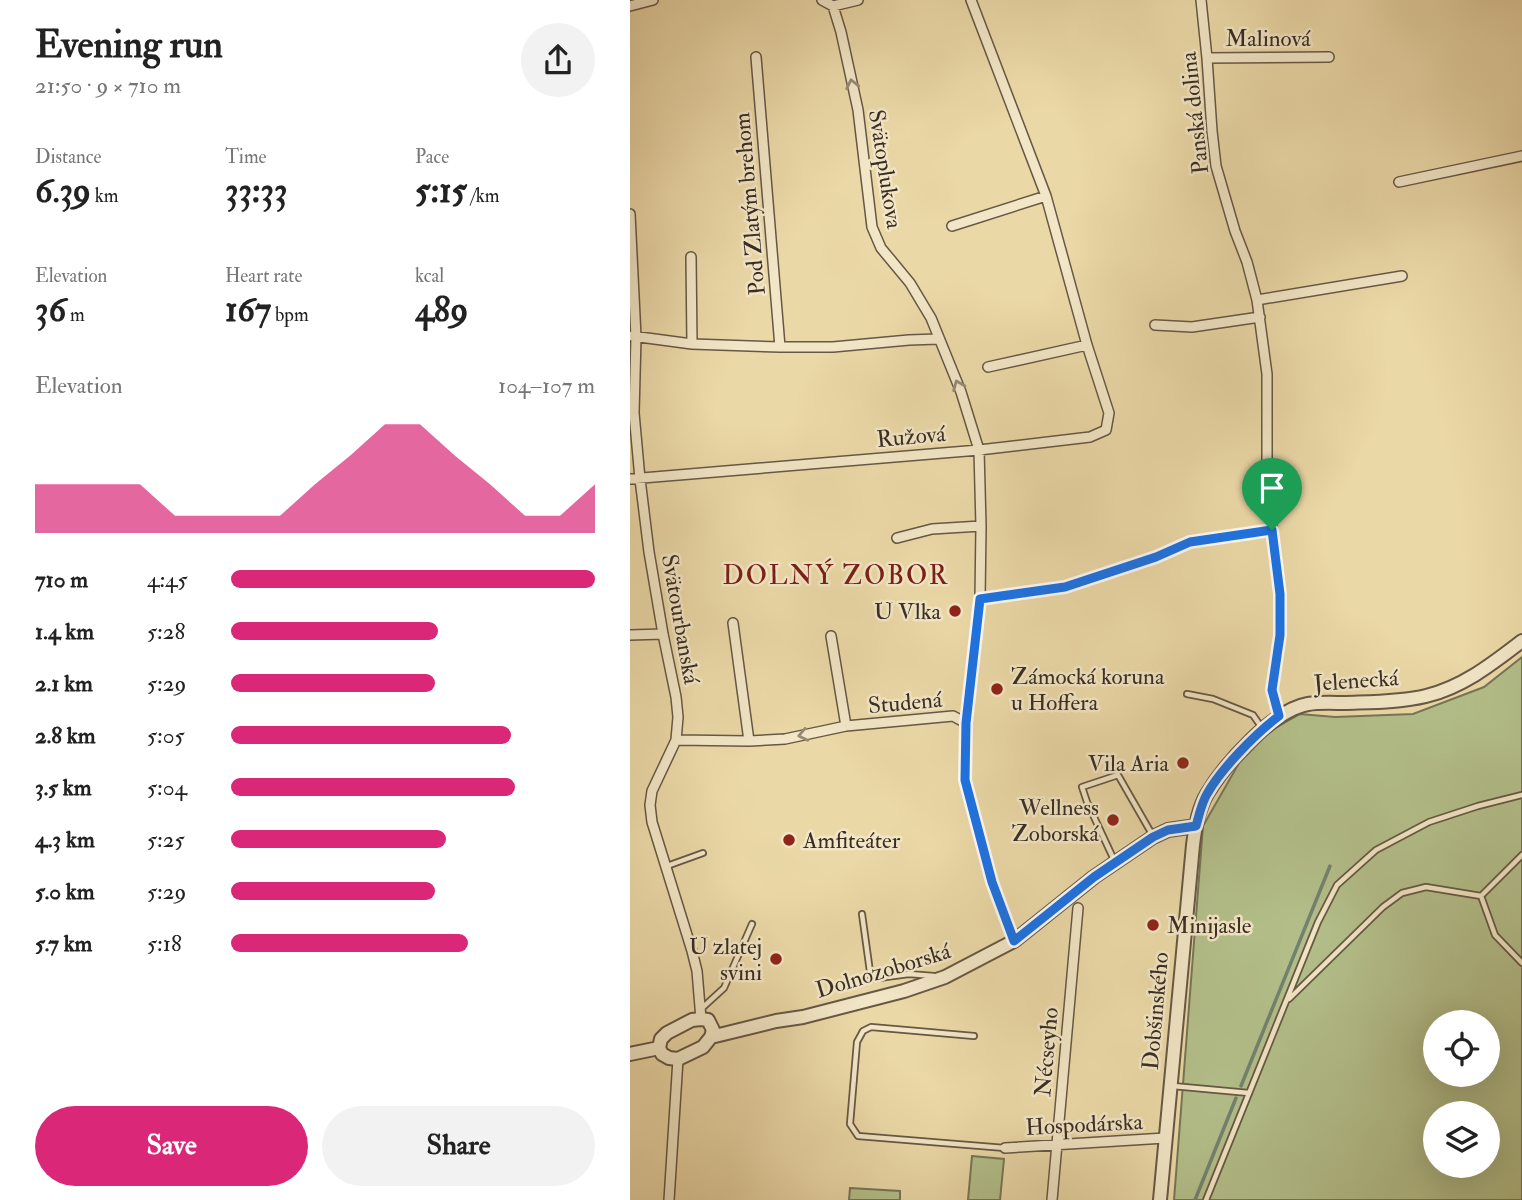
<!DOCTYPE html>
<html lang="en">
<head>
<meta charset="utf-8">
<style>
	:root { --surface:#fff; --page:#f2f2f2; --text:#222; --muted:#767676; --accent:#db2777 }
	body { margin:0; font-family:"IM FELL Double Pica",serif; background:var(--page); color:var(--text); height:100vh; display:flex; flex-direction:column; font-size:26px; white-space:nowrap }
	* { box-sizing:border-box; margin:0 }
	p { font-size:23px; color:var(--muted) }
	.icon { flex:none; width:38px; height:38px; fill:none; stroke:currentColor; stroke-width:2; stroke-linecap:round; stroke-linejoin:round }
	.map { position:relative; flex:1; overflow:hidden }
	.side { display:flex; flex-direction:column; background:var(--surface); width:630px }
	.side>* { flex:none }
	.tools { position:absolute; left:793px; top:1010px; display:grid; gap:14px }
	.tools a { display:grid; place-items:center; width:77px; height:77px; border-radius:50%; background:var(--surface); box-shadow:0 7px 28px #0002; font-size:35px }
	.pin { position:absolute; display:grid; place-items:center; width:60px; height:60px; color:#fff; margin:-72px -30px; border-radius:50% 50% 50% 0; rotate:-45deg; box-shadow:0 0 7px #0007 }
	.pin .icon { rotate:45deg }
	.round { display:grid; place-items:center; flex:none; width:74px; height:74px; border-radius:37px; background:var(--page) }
	.overview { display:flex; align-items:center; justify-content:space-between; height:119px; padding:0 35px }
	h1 { font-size:38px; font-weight:700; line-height:52px }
	.stats { display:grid; grid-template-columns:repeat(3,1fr); gap:10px; height:119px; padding:7px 35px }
	.stats div { display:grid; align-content:center }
	.stats b { font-size:35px; font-weight:700 }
	.stats small { font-size:19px; font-weight:400 }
	.stats p { font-size:19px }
	.chart { height:196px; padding:14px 35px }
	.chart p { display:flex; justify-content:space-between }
	.chart svg { width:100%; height:126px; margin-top:7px; fill:var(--accent); opacity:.7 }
	.action { display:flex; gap:14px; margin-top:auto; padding:14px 35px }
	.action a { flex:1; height:80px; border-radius:42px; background:var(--accent); color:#fff; font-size:28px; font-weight:700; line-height:80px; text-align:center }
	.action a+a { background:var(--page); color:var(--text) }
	ul { padding:0 35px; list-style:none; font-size:23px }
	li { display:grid; grid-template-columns:112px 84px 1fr; align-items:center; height:52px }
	li i { height:18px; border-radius:9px; background:var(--accent) }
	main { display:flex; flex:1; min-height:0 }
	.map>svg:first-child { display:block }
</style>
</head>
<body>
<main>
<section class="side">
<div class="overview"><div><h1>Evening run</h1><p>21:50 · 9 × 710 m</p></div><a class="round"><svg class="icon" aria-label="share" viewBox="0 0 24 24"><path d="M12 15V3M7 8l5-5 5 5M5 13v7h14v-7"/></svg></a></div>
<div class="stats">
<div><p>Distance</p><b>6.39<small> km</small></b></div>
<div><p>Time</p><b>33:33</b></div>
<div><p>Pace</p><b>5:15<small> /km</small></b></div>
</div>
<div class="stats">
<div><p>Elevation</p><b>36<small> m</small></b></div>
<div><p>Heart rate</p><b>167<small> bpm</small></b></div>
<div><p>kcal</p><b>489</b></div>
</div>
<div class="chart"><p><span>Elevation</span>104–107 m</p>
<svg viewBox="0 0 160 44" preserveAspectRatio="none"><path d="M0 44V27L10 27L20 27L30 27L40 38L50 38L60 38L70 38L80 27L90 17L100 6L110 6L120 17L130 27L140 38L150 38L160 27V44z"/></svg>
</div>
<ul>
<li><b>710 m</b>4:45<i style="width:100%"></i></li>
<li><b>1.4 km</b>5:28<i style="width:57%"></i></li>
<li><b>2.1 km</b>5:29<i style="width:56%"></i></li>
<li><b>2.8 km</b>5:05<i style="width:77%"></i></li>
<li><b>3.5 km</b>5:04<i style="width:78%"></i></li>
<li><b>4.3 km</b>5:25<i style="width:59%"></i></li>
<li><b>5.0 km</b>5:29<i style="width:56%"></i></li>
<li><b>5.7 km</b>5:18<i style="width:65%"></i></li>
</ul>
<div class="action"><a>Save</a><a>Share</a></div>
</section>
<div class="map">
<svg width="892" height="1200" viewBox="0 0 892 1200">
	<rect width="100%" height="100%" fill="#ebd8a7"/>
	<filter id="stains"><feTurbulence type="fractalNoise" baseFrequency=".00286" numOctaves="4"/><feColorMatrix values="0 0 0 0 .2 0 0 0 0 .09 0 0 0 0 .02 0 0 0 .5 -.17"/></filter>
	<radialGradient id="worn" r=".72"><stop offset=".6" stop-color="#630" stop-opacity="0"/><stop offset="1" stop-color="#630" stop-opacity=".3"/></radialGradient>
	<path fill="#b3bf8a" stroke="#767657" stroke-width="2" fill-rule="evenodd" d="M892 657V1200H544L573 826 609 763 640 731 670 714 705 717 783 714 854 687ZM805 1022H858V1074H805ZM805 1113H858V1166H805Z
		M342 1156 374 1159 370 1200H338Z
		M220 1188 270 1191V1200H219Z"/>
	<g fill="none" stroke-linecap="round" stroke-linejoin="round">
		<path stroke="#738270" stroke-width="3.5" d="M611 1086 700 866
			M565 1200 606 1098"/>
		<g stroke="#665845" stroke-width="8">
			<path id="service" d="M557 694 583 699 623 715 632 728
				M485 862 457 802 452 787 488 775 523 836
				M37 866 73 853
				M851 896 865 935 892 963
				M232 914 241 979 279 974 304 976
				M659 999 753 907 772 893 796 887 851 896 892 855
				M71 1009 94 988 122 924
				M344 1036 241 1027 233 1031 227 1042 220 1124 228 1136 375 1148
				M543 1086 619 1093
				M576 1200 688 922 707 885 746 850 799 822 848 806 892 795"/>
		</g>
		<g stroke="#665845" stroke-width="12">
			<path id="minor" d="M192 0 203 6 228 0
				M571 0 577 58 582 131 586 166 605 231 617 262 627 300 637 374V483L650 594V635L642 689 649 716
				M0 6 23 0
				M203 6 211 32 228 110 242 227 251 248 280 283 301 318 331 392 349 450 351 526 350 599 336 723 335 780 362 882 384 941
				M126 57 150 347
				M577 58 699 57
				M769 182 892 156
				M0 214 6 337 4 413 10 479 19 552 33 634 46 697 48 717 46 740 22 791 20 805 22 822 62 951 67 971 71 1019
				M322 226 416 196
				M61 257 62 344
				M627 300 772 276
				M525 325 562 327 630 317
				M2 336 62 344 150 347H203L279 340 308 339
				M358 367 457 345
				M0 479 349 450 460 437 476 430 479 413 457 345 416 196 341 0
				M267 538 302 529 351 526
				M350 599 435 587 525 557 560 542 642 530
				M103 623 119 741
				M0 635 33 634
				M201 636 216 726
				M46 740 119 741 155 739 216 726 323 716 336 723
				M375 1148 535 1138
				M39 1200 48 1059
				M422 1200 448 908"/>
		</g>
		<g stroke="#665845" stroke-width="16">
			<path id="tertiary" d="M81 1037 83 1030 78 1020 71 1019 62 1020 37 1033 31 1039 29 1048 32 1054 39 1058 48 1059 73 1047 81 1037 146 1021 173 1017 274 991 315 977 384 941 464 877 523 837 538 830 566 826
				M0 1054 29 1048
				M530 1200 563 845C565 828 568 809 577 794 595 764 643 710 678 704 690 702 704 703 716 703 741 702 771 702 796 696 833 687 862 664 892 641"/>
		</g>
		<use href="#service" stroke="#f2e6c6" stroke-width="4.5"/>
		<use href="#minor" stroke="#f2e6c6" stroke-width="9"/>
		<use href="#tertiary" stroke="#f2e6c6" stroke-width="12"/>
	</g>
	<defs><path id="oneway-chevron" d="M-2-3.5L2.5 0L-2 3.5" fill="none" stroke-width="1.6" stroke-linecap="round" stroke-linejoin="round" transform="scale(1.75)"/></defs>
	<g stroke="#968a75">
		<use href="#oneway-chevron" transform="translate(222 84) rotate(-102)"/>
		<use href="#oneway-chevron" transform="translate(328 385) rotate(-112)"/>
		<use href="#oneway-chevron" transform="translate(173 735) rotate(168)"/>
	</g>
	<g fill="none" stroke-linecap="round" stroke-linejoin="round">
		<g stroke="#fff" stroke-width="14">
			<path id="route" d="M642 530 650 594V635L642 690 649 716C625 734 591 769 577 794 571 804 569 816 566 826L538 830 523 837 464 877 384 941 362 882 335 780 336 723 350 599 435 587 526 557 560 542Z"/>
		</g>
		<use href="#route" stroke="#1a73e8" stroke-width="9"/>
	</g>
	<g fill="#8f2418" stroke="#f2e6c6" stroke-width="2.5">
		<circle cx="325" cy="611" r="7"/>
		<circle cx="367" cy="689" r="7"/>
		<circle cx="553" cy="763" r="7"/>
		<circle cx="483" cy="820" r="7"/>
		<circle cx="159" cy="840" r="7"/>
		<circle cx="523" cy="925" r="7"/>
		<circle cx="146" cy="959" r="7"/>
	</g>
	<g text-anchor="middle" stroke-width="5" stroke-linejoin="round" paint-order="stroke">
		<g font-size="23" fill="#392d24" stroke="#f2e6c6">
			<text x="638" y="46">Malinová</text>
			<text transform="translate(564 113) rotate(-96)" y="8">Panská dolina</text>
			<text transform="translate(256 169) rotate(81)" y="8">Svätoplukova</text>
			<text transform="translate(119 204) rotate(-95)" y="8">Pod Zlatým brehom</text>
			<text transform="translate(281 436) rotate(-5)" y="8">Ružová</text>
			<text transform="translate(51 619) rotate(80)" y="8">Svätourbanská</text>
			<text transform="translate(726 680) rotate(-4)" y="8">Jelenecká</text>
			<text transform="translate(275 702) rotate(-5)" y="8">Studená</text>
			<text transform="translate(253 970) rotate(-17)" y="8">Dolnozoborská</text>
			<text transform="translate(525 1011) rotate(-85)" y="8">Dobšinského</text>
			<text transform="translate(416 1052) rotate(-85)" y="8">Nécseyho</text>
			<text transform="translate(454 1124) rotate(-3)" y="8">Hospodárska</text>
		</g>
		<g font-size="23" fill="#392d24" stroke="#f2e6c6" text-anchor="end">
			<text x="311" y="619">U Vlka</text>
			<text x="381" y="684" text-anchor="start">Zámocká koruna<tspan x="381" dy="26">u Hoffera</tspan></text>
			<text x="539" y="771">Vila Aria</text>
			<text x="469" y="815">Wellness<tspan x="469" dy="26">Zoborská</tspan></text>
			<text x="173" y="848" text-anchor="start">Amfiteáter</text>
			<text x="537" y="933" text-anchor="start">Minijasle</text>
			<text x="132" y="954">U zlatej<tspan x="132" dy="26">svini</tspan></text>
		</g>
		<g font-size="26" letter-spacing="2" fill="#7a1f14" stroke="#f2e6c6">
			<text x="206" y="584">DOLNÝ ZOBOR</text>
		</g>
	</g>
	<rect width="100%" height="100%" filter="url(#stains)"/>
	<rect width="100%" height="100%" fill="url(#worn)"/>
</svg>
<div class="tools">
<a><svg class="icon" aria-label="locate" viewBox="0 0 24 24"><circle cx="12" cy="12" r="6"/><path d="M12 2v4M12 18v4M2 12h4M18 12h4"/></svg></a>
<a><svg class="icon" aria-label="layers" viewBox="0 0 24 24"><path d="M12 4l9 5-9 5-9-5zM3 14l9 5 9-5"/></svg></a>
</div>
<div class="pin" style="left:642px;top:530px;background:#1e9e55"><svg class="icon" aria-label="arrive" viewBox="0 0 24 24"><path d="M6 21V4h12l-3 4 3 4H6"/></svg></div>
</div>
</main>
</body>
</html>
